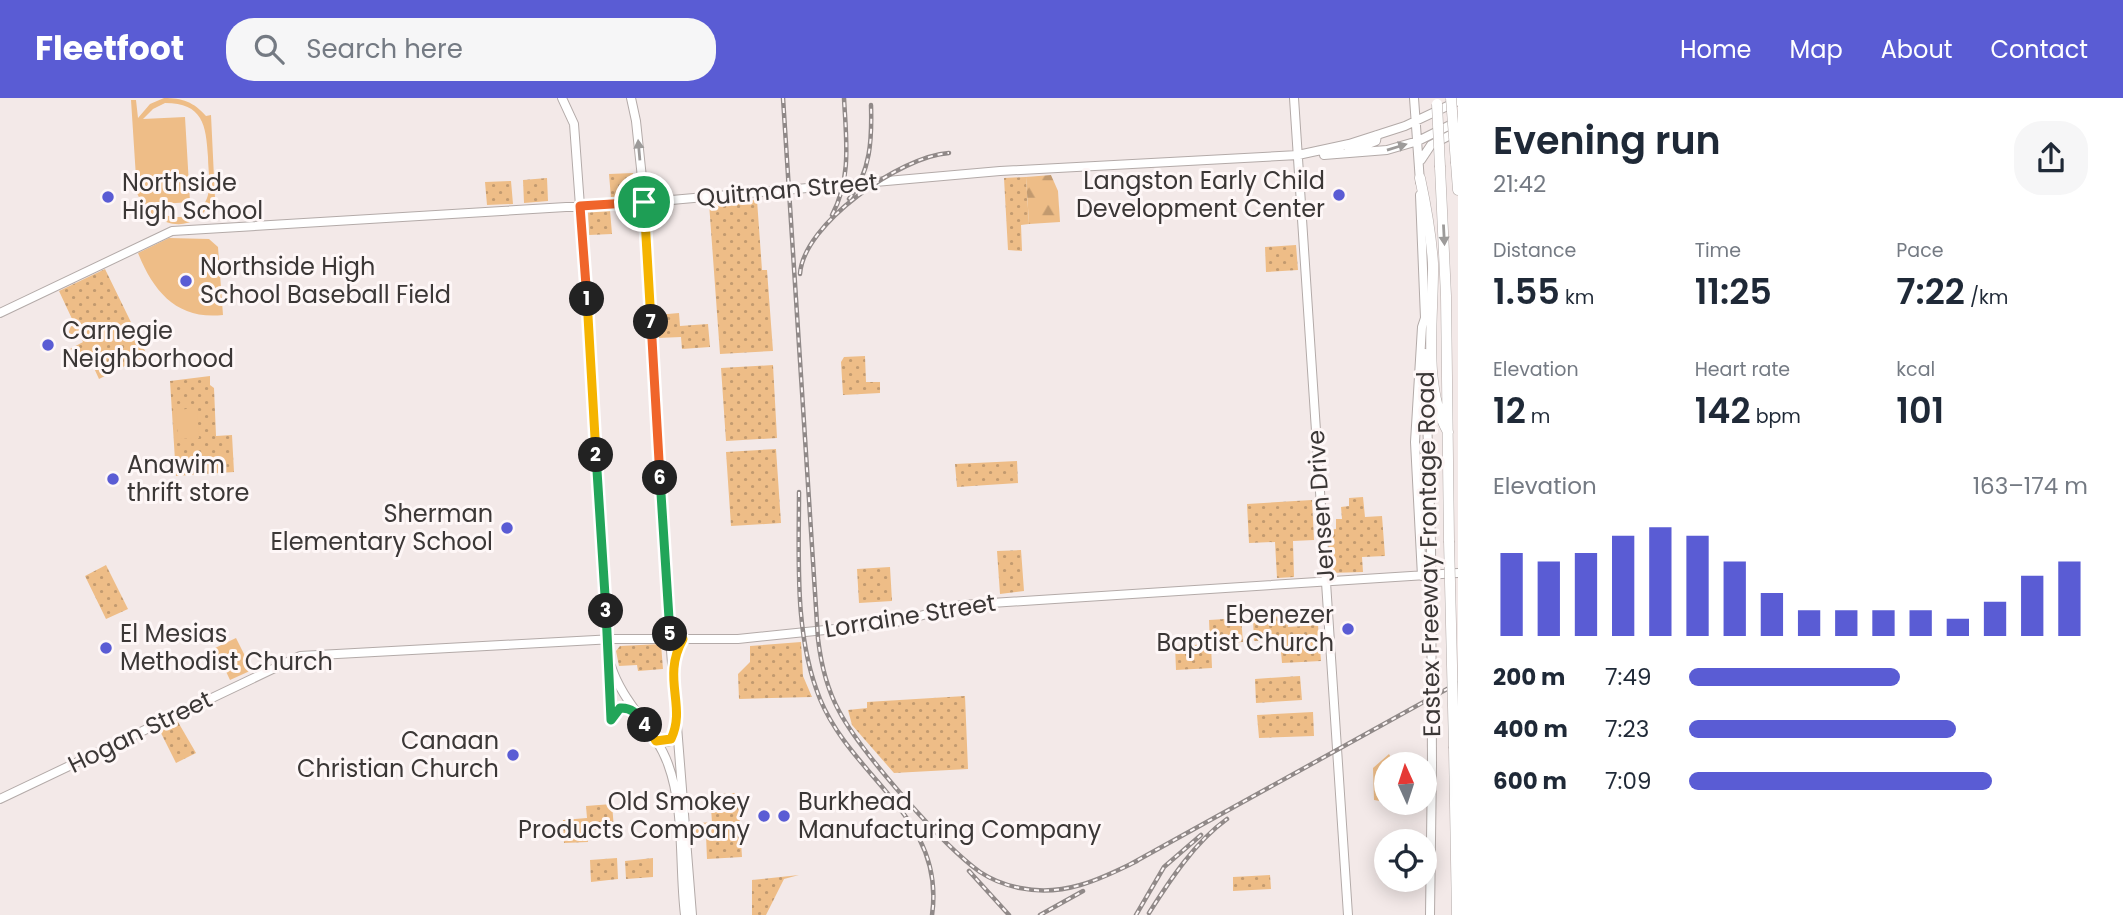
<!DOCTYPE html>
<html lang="en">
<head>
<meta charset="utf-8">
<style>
	:root { --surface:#fff; --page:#f6f6f7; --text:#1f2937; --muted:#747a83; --accent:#5a5cd4 }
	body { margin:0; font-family:Poppins,sans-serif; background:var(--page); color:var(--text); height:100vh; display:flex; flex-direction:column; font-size:26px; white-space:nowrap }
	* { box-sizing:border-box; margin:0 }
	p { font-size:23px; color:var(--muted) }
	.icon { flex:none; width:38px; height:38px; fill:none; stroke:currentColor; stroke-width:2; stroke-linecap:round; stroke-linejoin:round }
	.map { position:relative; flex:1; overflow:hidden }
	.side { display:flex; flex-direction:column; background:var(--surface); width:665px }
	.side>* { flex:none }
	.needle { width:46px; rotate:357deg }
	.fabs { position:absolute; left:1374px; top:654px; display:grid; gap:14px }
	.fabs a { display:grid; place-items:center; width:63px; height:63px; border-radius:50%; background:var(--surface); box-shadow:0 4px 18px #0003; font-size:35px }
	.pin { position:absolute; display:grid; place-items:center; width:60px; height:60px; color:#fff; margin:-30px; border:4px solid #fff; border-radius:50%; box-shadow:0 2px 7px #0007 }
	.km { position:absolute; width:35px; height:35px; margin:-18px; border-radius:50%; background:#222; color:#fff; font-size:19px; line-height:35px; text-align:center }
	.round { display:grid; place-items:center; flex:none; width:74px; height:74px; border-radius:28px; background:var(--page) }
	.headline { display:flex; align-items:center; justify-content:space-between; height:119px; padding:0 35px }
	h1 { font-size:38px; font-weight:600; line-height:52px }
	.stats { display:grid; grid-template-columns:repeat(3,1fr); gap:10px; height:119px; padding:7px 35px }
	.stats div { display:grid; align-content:center }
	.stats b { font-size:35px; font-weight:600 }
	.stats small { font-size:19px; font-weight:400 }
	.stats p { font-size:19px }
	.chart { height:196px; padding:14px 35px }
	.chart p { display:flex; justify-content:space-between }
	.chart svg { width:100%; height:126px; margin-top:7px; stroke:var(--accent); stroke-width:6 }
	ul { padding:0 35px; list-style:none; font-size:23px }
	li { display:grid; grid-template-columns:112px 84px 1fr; align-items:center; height:52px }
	li i { height:18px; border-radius:9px; background:var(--accent) }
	header { display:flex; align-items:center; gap:42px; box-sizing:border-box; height:98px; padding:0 35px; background:var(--accent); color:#fff }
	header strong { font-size:33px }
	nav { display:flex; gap:38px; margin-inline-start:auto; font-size:24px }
	.search { width:490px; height:63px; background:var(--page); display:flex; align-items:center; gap:18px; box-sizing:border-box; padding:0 24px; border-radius:28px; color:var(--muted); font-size:26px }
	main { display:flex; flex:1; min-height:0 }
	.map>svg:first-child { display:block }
</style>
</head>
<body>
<header>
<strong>Fleetfoot</strong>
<div class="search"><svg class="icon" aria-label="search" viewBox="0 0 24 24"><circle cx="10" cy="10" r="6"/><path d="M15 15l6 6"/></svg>Search here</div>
<nav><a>Home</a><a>Map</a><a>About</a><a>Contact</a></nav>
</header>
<main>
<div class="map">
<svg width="1458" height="817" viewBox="0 0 1458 817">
	<defs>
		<pattern id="grass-dots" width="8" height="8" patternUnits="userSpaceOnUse" patternTransform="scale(1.75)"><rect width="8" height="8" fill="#eebd87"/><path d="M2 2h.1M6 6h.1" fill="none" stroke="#c29a6f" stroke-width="1.8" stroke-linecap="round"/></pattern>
		<pattern id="forest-firs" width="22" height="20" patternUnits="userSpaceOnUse" patternTransform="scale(1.75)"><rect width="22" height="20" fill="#eebd87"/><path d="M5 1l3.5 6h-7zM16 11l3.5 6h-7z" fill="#c29a6f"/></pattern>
	</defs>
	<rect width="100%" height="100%" fill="#f3e9e8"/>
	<path fill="url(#grass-dots)" d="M633 75 634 95 631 99 611 100 609 76Z
		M1026 79 1029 126 1021 127 1022 153 1008 152 1004 80Z
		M547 80 548 103 524 105 523 82Z
		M511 83 513 106 487 107 485 84Z
		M757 102 762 172H767L773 253 720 256 709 105Z
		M610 112 612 136 589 137 588 113Z
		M1296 147 1298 172 1266 174 1265 149Z
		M105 171 147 257 99 281 88 257 70 251 83 244 78 235 66 241 73 223 59 193Z
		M679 215 680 228 708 226 710 249 682 251 681 239 658 240 656 217Z
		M865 258 866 284H880V295L843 297 841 264 844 259Z
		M773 267 777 340 726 343 721 270Z
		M210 278V287L214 290 216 338 232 337 234 374 176 378 170 283Z
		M776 351 781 425 731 428 726 354Z
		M1017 363 1018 385 957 389 955 366Z
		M1363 399 1365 419 1382 418 1385 458 1362 459 1363 474 1330 475 1327 432 1336 431V421H1342L1341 409 1349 408V400Z
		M1312 402 1314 442 1293 443 1294 479 1277 480 1275 444 1249 445 1247 406Z
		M1021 452 1024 493 1000 496 997 453Z
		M106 467 128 511 106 521 85 478Z
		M890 469 892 503 859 505 857 471Z
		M1287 518 1288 529 1318 527 1321 563 1282 565 1280 542 1254 543 1253 520Z
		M1241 520 1243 544 1211 546 1212 570 1176 572 1175 548 1210 546 1209 522Z
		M801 544 803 578 812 599 739 601 738 576 750 564V548Z
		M661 546 663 571 638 573 637 567 619 568 616 553 620 548Z
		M1300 578 1302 602 1256 605 1255 581Z
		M965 598 968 671 894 675 852 627 848 612 867 610V604Z
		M1313 614 1314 638 1259 640 1257 617Z
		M178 624 196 655 176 665 160 633Z
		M734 695 738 698 742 759 707 761 706 737 688 738V726L712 724 710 697Z
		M612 706 614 731 588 732V744L564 745 563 722 587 720 586 708Z
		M617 760 618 781 591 784 590 762Z
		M653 760V779L626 781 625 763Z
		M799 777 784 781 766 817H752V782Z
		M1270 777 1271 791 1233 793V779Z"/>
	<path fill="url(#forest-firs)" d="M1051 77 1058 93 1060 124 1029 126 1026 79Z"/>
	<path fill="#eebd87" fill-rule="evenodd" d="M164 0C182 0 194 4 206 18L211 17 216 121H213L211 103C193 141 151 128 137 95L131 2H136L138 20 150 6ZM165 5C203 5 206 27 208 59 208 69 210 81 209 91 206 124 167 126 148 107L190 104 185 19 143 21 153 11Z
		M169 140 209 141 218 149 223 217C178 222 154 195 138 155Z
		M197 310 199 340 178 341 176 312Z
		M236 540 252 572 230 582 215 550Z
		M1389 656 1395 667H1386V704L1374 702 1373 670Z"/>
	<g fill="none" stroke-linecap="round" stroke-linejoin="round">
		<g stroke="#b3aaa8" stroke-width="10">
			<path id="major" d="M562 0 574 26 580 108 611 622
				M631 0 636 23 644 99 670 540 692 817
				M1294 0 1348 817
				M1414 0 1420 84
				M1348 54 1376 43 1377 37
				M1324 57 1387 52 1418 43 1458 23
				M1421 62 1431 47 1458 33
				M1420 97 1425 220 1422 229 1415 344 1422 478
				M0 215 172 133 649 104 1000 73 1298 57 1349 46 1405 28 1458 3
				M1425 255 1431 445
				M611 568C623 606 655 630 668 666 685 712 679 768 685 817
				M611 622 620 610 633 612
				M656 643 668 644 676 629
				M0 701 300 558 614 541H738L893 525 961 507 1458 475
				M1430 817 1432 667"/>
		</g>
		<g stroke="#b3aaa8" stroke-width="11">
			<path id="highway" d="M1456 65 1458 92
				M1440 69 1446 198 1449 443
				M1420 80C1426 108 1431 136 1433 165 1434 216 1422 289 1448 334
				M1454 650 1457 817"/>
		</g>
		<use href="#major" stroke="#fff" stroke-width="8"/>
		<use href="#highway" stroke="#fff" stroke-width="10"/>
		<g stroke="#908988" stroke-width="4.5">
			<path id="rail" d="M783 0 818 541C821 566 827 591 839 613 860 653 943 748 980 774 992 782 1005 787 1020 790 1063 799 1099 782 1137 763
				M849 101C871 74 872 40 871 7
				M832 117C852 80 846 40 844 0
				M800 176C803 126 901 58 949 55
				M799 394C799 462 794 537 820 601 853 681 946 720 932 817
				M1129 767 1458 585
				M969 773 1009 817
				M1149 815C1170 782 1195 744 1227 721
				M1040 817 1083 793
				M1136 817 1164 769 1201 737"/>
		</g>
		<use href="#rail" stroke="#fef7f7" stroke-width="2" stroke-dasharray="5" stroke-linecap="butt"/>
		<g stroke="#b3aaa8" stroke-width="10" stroke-linecap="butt">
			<path id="major-bridge" d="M1431 445 1432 667"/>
		</g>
		<g stroke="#b3aaa8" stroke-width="11" stroke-linecap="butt">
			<path id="highway-bridge" d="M1451 0 1456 65
				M1437 6 1440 69
				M1449 443 1454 650"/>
		</g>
		<use href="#major-bridge" stroke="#fff" stroke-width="8"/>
		<use href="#highway-bridge" stroke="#fff" stroke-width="10"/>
	</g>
	<defs><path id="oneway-solid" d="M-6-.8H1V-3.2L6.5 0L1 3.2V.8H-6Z" transform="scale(1.75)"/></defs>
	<g fill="#9d9b9a">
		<use href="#oneway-solid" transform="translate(1397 49) rotate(-17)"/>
		<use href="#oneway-solid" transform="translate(639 52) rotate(-95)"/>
		<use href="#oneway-solid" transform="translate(1444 137) rotate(87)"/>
	</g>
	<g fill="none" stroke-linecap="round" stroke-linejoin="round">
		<g stroke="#fff" stroke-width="14">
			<path id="split-1" d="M587 201 580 108 644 104"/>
		</g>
		<g stroke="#fff" stroke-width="14">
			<path id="split-2" d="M587 201 596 357"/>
		</g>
		<g stroke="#fff" stroke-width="14">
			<path id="split-3" d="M596 357 606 513"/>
		</g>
		<g stroke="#fff" stroke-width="14">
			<path id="split-4" d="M606 513 611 622 620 610C633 609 638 618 645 627"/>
		</g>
		<g stroke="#fff" stroke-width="14">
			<path id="split-5" d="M645 627 656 643 671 641C687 608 661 580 683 541L670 540V536"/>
		</g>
		<g stroke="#fff" stroke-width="14">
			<path id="split-6" d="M660 380 670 536"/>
		</g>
		<g stroke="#fff" stroke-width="14">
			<path id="split-7" d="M651 224 660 380"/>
		</g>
		<g stroke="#fff" stroke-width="14">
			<path id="split-8" d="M644 104 651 224"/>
		</g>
		<use href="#split-1" stroke="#f0652b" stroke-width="9"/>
		<use href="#split-2" stroke="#f5b400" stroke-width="9"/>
		<use href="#split-3" stroke="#22a559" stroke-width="9"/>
		<use href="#split-4" stroke="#22a559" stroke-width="9"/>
		<use href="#split-5" stroke="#f5b400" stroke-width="9"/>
		<use href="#split-6" stroke="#22a559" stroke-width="9"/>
		<use href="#split-7" stroke="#f0652b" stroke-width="9"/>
		<use href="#split-8" stroke="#f5b400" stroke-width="9"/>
	</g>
	<g fill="#5a5cd4" stroke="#fef7f7" stroke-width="2.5">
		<circle cx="1339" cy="97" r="7"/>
		<circle cx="108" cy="99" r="7"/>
		<circle cx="186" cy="183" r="7"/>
		<circle cx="48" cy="247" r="7"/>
		<circle cx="113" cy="381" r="7"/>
		<circle cx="507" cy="430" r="7"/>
		<circle cx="1348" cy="531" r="7"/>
		<circle cx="106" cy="550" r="7"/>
		<circle cx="513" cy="657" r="7"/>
		<circle cx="764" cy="718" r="7"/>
		<circle cx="784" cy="718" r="7"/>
	</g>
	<g text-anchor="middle" stroke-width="6" stroke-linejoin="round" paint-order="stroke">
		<g font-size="24" fill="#3b3736" stroke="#fef7f7" text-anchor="start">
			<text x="1325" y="91" text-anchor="end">Langston Early Child<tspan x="1325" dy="28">Development Center</tspan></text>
			<text x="122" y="93">Northside<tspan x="122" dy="28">High School</tspan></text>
			<text x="200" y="177">Northside High<tspan x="200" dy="28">School Baseball Field</tspan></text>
			<text x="62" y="241">Carnegie<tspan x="62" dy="28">Neighborhood</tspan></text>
			<text x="127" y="375">Anawim<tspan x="127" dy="28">thrift store</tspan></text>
			<text x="493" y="424" text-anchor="end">Sherman<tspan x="493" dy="28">Elementary School</tspan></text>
			<text x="1334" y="525" text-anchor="end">Ebenezer<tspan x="1334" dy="28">Baptist Church</tspan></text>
			<text x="120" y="544">El Mesias<tspan x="120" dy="28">Methodist Church</tspan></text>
			<text x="499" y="651" text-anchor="end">Canaan<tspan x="499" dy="28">Christian Church</tspan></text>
			<text x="750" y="712" text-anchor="end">Old Smokey<tspan x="750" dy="28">Products Company</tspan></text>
			<text x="798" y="712">Burkhead<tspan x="798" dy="28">Manufacturing Company</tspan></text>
		</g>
		<g font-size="24" fill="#3b3736" stroke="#fef7f7">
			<text transform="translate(787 92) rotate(-5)" y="8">Quitman Street</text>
			<text transform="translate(1321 408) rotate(-94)" y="8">Jensen Drive</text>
			<text transform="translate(1429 456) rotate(-91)" y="8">Eastex Freeway Frontage Road</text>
			<text transform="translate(910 518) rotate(-9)" y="8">Lorraine Street</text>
			<text transform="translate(140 634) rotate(-26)" y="8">Hogan Street</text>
		</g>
	</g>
</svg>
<div class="fabs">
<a><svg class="needle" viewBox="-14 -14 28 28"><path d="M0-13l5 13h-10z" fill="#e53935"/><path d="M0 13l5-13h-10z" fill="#747a83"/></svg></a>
<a><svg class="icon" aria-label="locate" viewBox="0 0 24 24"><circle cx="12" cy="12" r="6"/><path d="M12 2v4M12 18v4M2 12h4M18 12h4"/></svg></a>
</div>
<div class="pin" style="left:644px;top:104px;background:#1e9e55"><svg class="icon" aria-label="arrive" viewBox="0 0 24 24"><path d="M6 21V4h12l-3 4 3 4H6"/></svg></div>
<b class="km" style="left:587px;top:201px">1</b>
<b class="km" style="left:596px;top:357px">2</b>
<b class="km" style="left:606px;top:513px">3</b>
<b class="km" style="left:645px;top:627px">4</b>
<b class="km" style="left:670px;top:536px">5</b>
<b class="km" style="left:660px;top:380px">6</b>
<b class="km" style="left:651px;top:224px">7</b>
</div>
<section class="side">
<div class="headline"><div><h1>Evening run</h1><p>21:42</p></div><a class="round"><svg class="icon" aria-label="share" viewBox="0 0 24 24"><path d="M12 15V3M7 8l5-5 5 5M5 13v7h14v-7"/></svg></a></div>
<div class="stats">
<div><p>Distance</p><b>1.55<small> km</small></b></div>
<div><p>Time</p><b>11:25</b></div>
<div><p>Pace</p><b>7:22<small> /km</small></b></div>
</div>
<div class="stats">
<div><p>Elevation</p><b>12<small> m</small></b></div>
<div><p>Heart rate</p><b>142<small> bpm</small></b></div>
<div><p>kcal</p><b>101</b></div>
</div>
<div class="chart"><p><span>Elevation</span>163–174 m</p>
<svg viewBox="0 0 160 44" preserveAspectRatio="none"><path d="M5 44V15M15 44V18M25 44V15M35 44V9M45 44V6M55 44V9M65 44V18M75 44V29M85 44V35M95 44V35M105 44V35M115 44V35M125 44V38M135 44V32M145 44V23M155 44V18"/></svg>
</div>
<ul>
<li><b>200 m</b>7:49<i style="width:53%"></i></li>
<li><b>400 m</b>7:23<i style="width:67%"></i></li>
<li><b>600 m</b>7:09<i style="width:76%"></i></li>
</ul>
</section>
</main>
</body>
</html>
